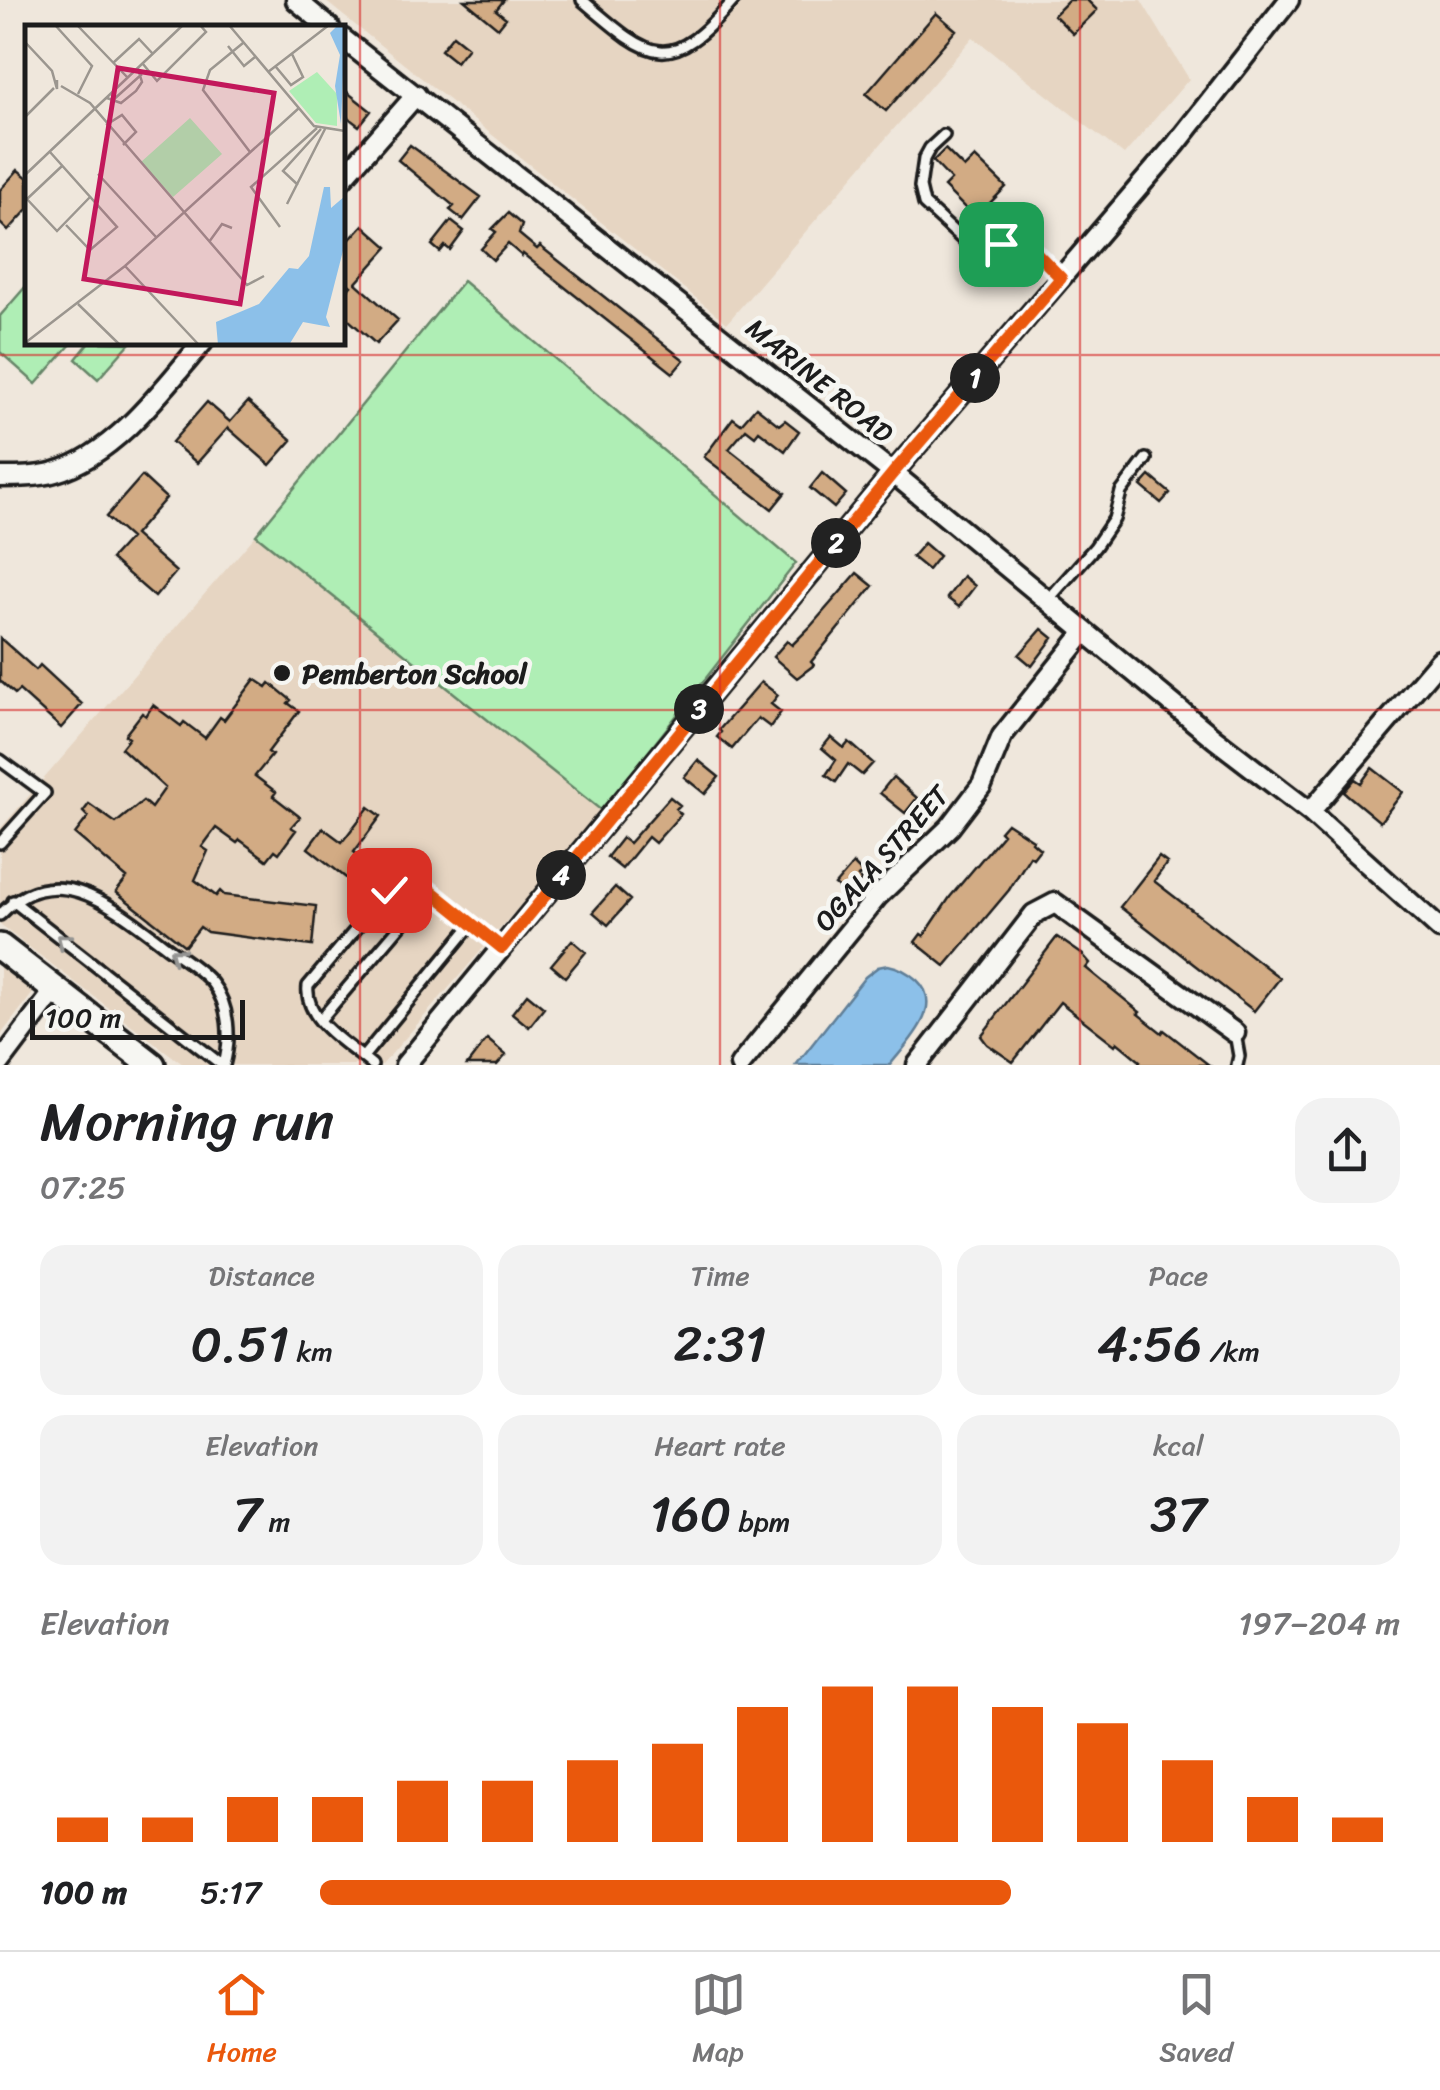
<!DOCTYPE html>
<html lang="en">
<head>
<meta charset="utf-8">
<style>
	:root { --surface:#fff; --page:#f2f2f2; --text:#202124; --muted:#757577; --line:#e0e0e0; --accent:#ea580c }
	body { margin:0; font-family:Sriracha,sans-serif; background:var(--page); color:var(--text); height:100vh; display:flex; flex-direction:column; font-size:38px; white-space:nowrap }
	* { box-sizing:border-box; margin:0 }
	p { font-size:32px; color:var(--muted) }
	.icon { flex:none; width:55px; height:55px; fill:none; stroke:currentColor; stroke-width:2; stroke-linecap:round; stroke-linejoin:round }
	.map { position:relative; height:1065px; overflow:hidden }
	.side { display:flex; flex-direction:column; background:var(--surface); flex:1 }
	.side>* { flex:none }
	.scale { position:absolute; left:30px; bottom:25px; width:215px; box-sizing:border-box; padding-left:10px; border:5px solid #1c1c1c; border-top:0; font-size:28px; line-height:35px; white-space:nowrap; color:#1c1c1c; -webkit-text-stroke:8px #f6f6f2; paint-order:stroke }
	.pin { position:absolute; display:grid; place-items:center; width:85px; height:85px; color:#fff; margin:-42px; border-radius:20px; box-shadow:0 5px 15px #0006 }
	.km { position:absolute; width:50px; height:50px; margin:-25px; border-radius:50%; background:#222; color:#fff; font-size:28px; line-height:50px; text-align:center }
	.round { display:grid; place-items:center; flex:none; width:105px; height:105px; border-radius:30px; background:var(--page) }
	.headline { display:flex; align-items:center; justify-content:space-between; height:170px; padding:0 40px }
	h1 { font-size:55px; font-weight:600; line-height:75px }
	.metrics { display:grid; grid-template-columns:repeat(3,1fr); gap:15px; height:170px; padding:10px 40px }
	.metrics div { display:grid; align-content:center; border-radius:25px; background:var(--page); text-align:center }
	.metrics b { font-size:50px; font-weight:600 }
	.metrics small { font-size:28px; font-weight:400 }
	.metrics p { font-size:28px }
	.chart { height:280px; padding:20px 40px }
	.chart p { display:flex; justify-content:space-between }
	.chart svg { width:100%; height:180px; margin-top:10px; stroke:var(--accent); stroke-width:6 }
	ul { padding:0 40px; list-style:none; font-size:32px }
	li { display:grid; grid-template-columns:160px 120px 1fr; align-items:center; height:75px }
	li i { height:25px; border-radius:12px; background:var(--accent) }
	.tabs { display:flex; justify-content:space-around; align-items:center; height:140px; border-top:2px solid var(--line); background:var(--surface); font-size:28px; color:var(--muted) }
	.tabs a { display:grid; justify-items:center; gap:5px }
	.tabs .current { color:var(--accent) }
	.map>svg:first-child { display:block }
</style>
</head>
<body>
<div class="map">
<svg width="1440" height="1065" viewBox="0 0 1440 1065">
	<rect width="100%" height="100%" fill="#efe7dc"/>
	<filter id="ink" filterUnits="userSpaceOnUse"><feTurbulence type="fractalNoise" baseFrequency=".01" numOctaves="2"/><feDisplacementMap in="SourceGraphic" scale="20" xChannelSelector="R" yChannelSelector="G"/><feConvolveMatrix kernelMatrix="1 2 1 2 8 2 1 2 1" color-interpolation-filters="sRGB"/></filter>
	<g filter="url(#ink)">
		<path fill="#e6d5c2" d="M324 0H1141L1189 79 1124 155 973 37 727 323Z
			M256 535 602 811 382 1065H184L0 925V829Z
			M0 961 36 989 0 1036Z"/>
		<path fill="#afeeb5" stroke="#668568" stroke-width="2.5" d="M463 281 796 563 602 811 256 535Z
			M27 285 28 342 72 343 36 384 0 352V316Z
			M89 343V342L130 343 98 379 76 359Z"/>
		<path fill="#8cc0e9" stroke="#5f7e97" stroke-width="2.5" d="M888 965C899 967 908 972 917 980 946 1007 907 1043 890 1065H796L865 977 878 967Z"/>
		<path fill="#d2ab84" stroke="#1c1c1c" stroke-width="2.5" d="M464 0H504L496 10 506 18 498 28Z
			M1069 0H1087L1097 10 1073 34 1054 15Z
			M936 13 956 30 886 111 866 94Z
			M453 35 468 47 456 62 441 50Z
			M342 88 371 111 359 126 342 113Z
			M410 145 481 197 463 220 450 210 454 206 398 160Z
			M945 149 964 168 975 157 1006 187 975 218 944 187 951 180 933 161Z
			M18 170 28 178V209L8 231 0 223V190Z
			M508 213 522 225 519 234 537 249 540 246 684 360 673 373 523 254 522 256 508 244 493 260 481 249 496 232 492 229Z
			M451 221 464 231 450 250 445 246 440 252 432 245Z
			M363 225 388 247 356 283 398 320 376 344 342 314V296L351 286 342 279V248Z
			M207 402 230 422 248 402 292 440 270 465 228 428 197 463 172 442Z
			M756 407 779 425 785 420 799 431 785 451 759 431 755 436 746 429 729 449 785 493 772 509 704 457 733 418 741 424Z
			M822 473 846 494 834 508 810 488Z
			M142 476 166 498 134 535 176 572 155 597 111 559 130 538 106 517Z
			M1150 476 1170 493 1161 503 1141 486Z
			M924 543 939 556 928 570 912 557Z
			M857 573 873 586 811 662 814 665 797 678 773 657 787 641 792 645 810 627Z
			M963 576 975 586 959 607 947 598Z
			M1042 629 1053 638 1032 666 1019 655Z
			M0 638 36 670 40 665 82 704 61 728 19 690 15 694 0 681Z
			M255 679 267 687 270 683 291 700 288 703 299 711 268 752 272 755 255 776 276 792 273 796 300 817 291 827 296 830 279 853 275 850 267 860 240 840 237 843 216 828 202 847 208 851 195 880 216 896 220 891 224 895 316 906 312 946 207 932 200 927 185 946 116 892 127 878 75 834 88 817 83 812 89 804 116 823 143 801 151 808 165 788 121 748 129 738 125 735 142 713 146 716 153 705 181 726 184 722 205 738 220 717 224 720Z
			M761 682 778 695 771 704 781 712 770 727 758 718 732 749 717 737 721 732 719 730Z
			M831 737 844 748 849 742 873 763 862 775 848 764 836 782 826 775 836 760 822 748Z
			M698 760 719 777 705 794 684 777Z
			M1372 768 1403 792 1380 822 1344 792 1355 779 1361 783Z
			M893 777 917 798 905 813 880 793Z
			M670 797 680 805 676 809 681 814 655 843 648 837 622 869 607 857 622 838 629 843Z
			M369 807 381 816 354 852 370 865 355 885 308 848 323 828 342 842Z
			M1007 823 1033 840 1032 842 1040 849 1033 858 1030 856 1009 890 945 966 915 942 921 934 924 936 950 897 1003 834 1000 831Z
			M1159 857 1167 863 1154 881 1280 978 1254 1011 1120 907Z
			M853 864 862 873 858 877 861 880 848 896 835 885Z
			M615 887 630 900 608 925 593 912Z
			M1057 937 1083 955 1090 963 1086 968 1140 1012 1138 1014 1162 1033 1164 1030 1209 1065H1137L1140 1061 1117 1042 1115 1045 1060 1002 1013 1062 987 1044 981 1036Z
			M572 940 586 952 565 977 551 965Z
			M527 994 544 1008 529 1027 512 1013Z
			M487 1039 506 1055 497 1065H467Z"/>
		<g fill="none" stroke-linecap="round" stroke-linejoin="round">
			<g stroke="#1c1c1c" stroke-width="16">
				<path id="lane" d="M582 0C652 60 668 76 734 0
					M944 135 930 148 924 159 920 187 924 204 964 241 1001 244 1015 231 1061 278
					M1047 601 1095 547 1114 519 1121 492 1146 459
					M0 760 45 793 0 843
					M13 901 222 1065
					M0 915C55 856 114 907 163 944 178 956 200 968 212 983 230 1005 231 1039 224 1065
					M320 1020 431 890
					M1235 1033 1239 1056 1237 1065
					M363 1057 472 924
					M372 1065C348 1044 304 1021 308 986L389 890 405 879 420 881 501 948"/>
			</g>
			<g stroke="#1c1c1c" stroke-width="25">
				<path id="street" d="M296 0 330 28
					M342 38 893 473 1215 739 1310 812 1440 929
					M342 179 416 95
					M0 477C18 477 38 477 55 472 115 455 164 388 203 342
					M1310 812 1440 660
					M0 1063 55 990
					M405 1065 893 473 1176 144 1289 0
					M740 1065 877 897 950 827 982 785 1002 736 1085 632
					M917 1065 1034 914 1055 903 1235 1033"/>
			</g>
			<g stroke="#1c1c1c" stroke-width="32">
				<path id="secondary" d="M0 947 152 1065"/>
			</g>
			<use href="#lane" stroke="#f6f6f2" stroke-width="9"/>
			<use href="#street" stroke="#f6f6f2" stroke-width="18"/>
			<use href="#secondary" stroke="#f6f6f2" stroke-width="25"/>
		</g>
		<defs><path id="oneway-chevron" d="M-2-3.5L2.5 0L-2 3.5" fill="none" stroke-width="1.6" stroke-linecap="round" stroke-linejoin="round" transform="scale(2.5)"/></defs>
		<g stroke="#949492">
			<use href="#oneway-chevron" transform="translate(63 940) rotate(-142)"/>
			<use href="#oneway-chevron" transform="translate(176 954) rotate(-142)"/>
		</g>
	</g>
	<g fill="none" stroke-linecap="round" stroke-linejoin="round" filter="url(#ink)">
		<g stroke="#fff" stroke-width="20">
			<path id="route" d="M389 890 405 879 420 882 502 948 893 473 1061 278 1015 231 1001 244"/>
		</g>
		<use href="#route" stroke="#ea580c" stroke-width="12"/>
	</g>
	<path fill="none" stroke="#d62828" stroke-width="2.5" stroke-opacity="0.55" d="M360 0V1065M720 0V1065M1080 0V1065M0 355H1440M0 710H1440"/>
	<circle fill="#1c1c1c" stroke="#f6f6f2" stroke-width="4" cx="282" cy="673" r="10"/>
	<g text-anchor="middle" stroke-width="9" stroke-linejoin="round" paint-order="stroke">
		<g font-size="28" fill="#1c1c1c" stroke="#f6f6f2">
			<text transform="translate(820 380) rotate(39)" y="10">MARINE ROAD</text>
			<text transform="translate(881 858) rotate(-48)" y="10">OGALA STREET</text>
		</g>
		<g font-size="28" font-weight="bold" fill="#1c1c1c" stroke="#f6f6f2" text-anchor="start">
			<text x="302" y="683">Pemberton School</text>
		</g>
	</g>
	<g transform="translate(25 25)">
		<rect width="320" height="320" fill="#efe7dc"/>
		<path d="M292 47 312 69V101L291 98 264 66ZM165 93 197 129 148 172 116 137Z" fill="#afeeb5"/>
		<path d="M313 0H320L316 99 310 61 315 30 305 8ZM299 162H305L306 183 320 171V218L301 292 305 302 278 297 264 320H193L191 297 234 279 264 243 273 244 284 231Z" fill="#8cc0e9"/>
		<path fill="none" stroke="#9b968f" stroke-width="2.5" d="M30 0 67 41 53 69M52 0 103 53M204 0 289 101 320 106M0 17 27 46 32 64V55M218 18 185 45 178 65 225 127M203 21 219 41 230 32M88 38 114 14 128 29M118 39 132 56 181 7 175 0M251 42 266 60 278 52 267 29M243 47 304 0M36 61 65 78 222 260 239 251M82 73 96 78 111 66 117 57 113 44M87 76 117 49M0 92 29 63M81 100 97 90 111 107 98 120M25 127 92 202 65 225 41 200M73 149 131 212M0 150 158 0M273 160 258 146 296 104M0 172 32 206 66 171M2 174 37 141M262 179 300 104M255 202 226 162 292 103M184 217 197 199 207 203M100 241 174 320M53 279 95 320M0 318 100 241 274 83"/>
		<path fill="#c2185b" fill-opacity="0.15" stroke="#c2185b" stroke-width="5" d="M93 43 249 68 215 279 59 254Z"/>
		<rect width="320" height="320" fill="none" stroke="#1c1c1c" stroke-width="5"/>
	</g>
</svg>
<div class="scale">100 m</div>
<div class="pin" style="left:1001px;top:244px;background:#1e9e55"><svg class="icon" aria-label="arrive" viewBox="0 0 24 24"><path d="M6 21V4h12l-3 4 3 4H6"/></svg></div>
<div class="pin" style="left:389px;top:890px;background:#d93025"><svg class="icon" aria-label="check" viewBox="0 0 24 24"><path d="M5 12l5 5 9-10"/></svg></div>
<b class="km" style="left:975px;top:378px">1</b>
<b class="km" style="left:836px;top:543px">2</b>
<b class="km" style="left:699px;top:709px">3</b>
<b class="km" style="left:561px;top:875px">4</b>
</div>
<section class="side">
<div class="headline"><div><h1>Morning run</h1><p>07:25</p></div><a class="round"><svg class="icon" aria-label="share" viewBox="0 0 24 24"><path d="M12 15V3M7 8l5-5 5 5M5 13v7h14v-7"/></svg></a></div>
<div class="metrics">
<div><p>Distance</p><b>0.51<small> km</small></b></div>
<div><p>Time</p><b>2:31</b></div>
<div><p>Pace</p><b>4:56<small> /km</small></b></div>
</div>
<div class="metrics">
<div><p>Elevation</p><b>7<small> m</small></b></div>
<div><p>Heart rate</p><b>160<small> bpm</small></b></div>
<div><p>kcal</p><b>37</b></div>
</div>
<div class="chart"><p><span>Elevation</span>197–204 m</p>
<svg viewBox="0 0 160 44" preserveAspectRatio="none"><path d="M5 44V38M15 44V38M25 44V33M35 44V33M45 44V29M55 44V29M65 44V24M75 44V20M85 44V11M95 44V6M105 44V6M115 44V11M125 44V15M135 44V24M145 44V33M155 44V38"/></svg>
</div>
<ul>
<li><b>100 m</b>5:17<i style="width:64%"></i></li>
</ul>
</section>
<nav class="tabs">
<a class="current"><svg class="icon" aria-label="home" viewBox="0 0 24 24"><path d="M3 11l9-7 9 7M6 9v11h12V9"/></svg>Home</a>
<a><svg class="icon" aria-label="map" viewBox="0 0 24 24"><path d="M3 6l6-2 6 2 6-2v14l-6 2-6-2-6 2zM9 4v14M15 6v14"/></svg>Map</a>
<a><svg class="icon" aria-label="saved" viewBox="0 0 24 24"><path d="M7 4h10v16l-5-4-5 4z"/></svg>Saved</a>
</nav>
</body>
</html>
